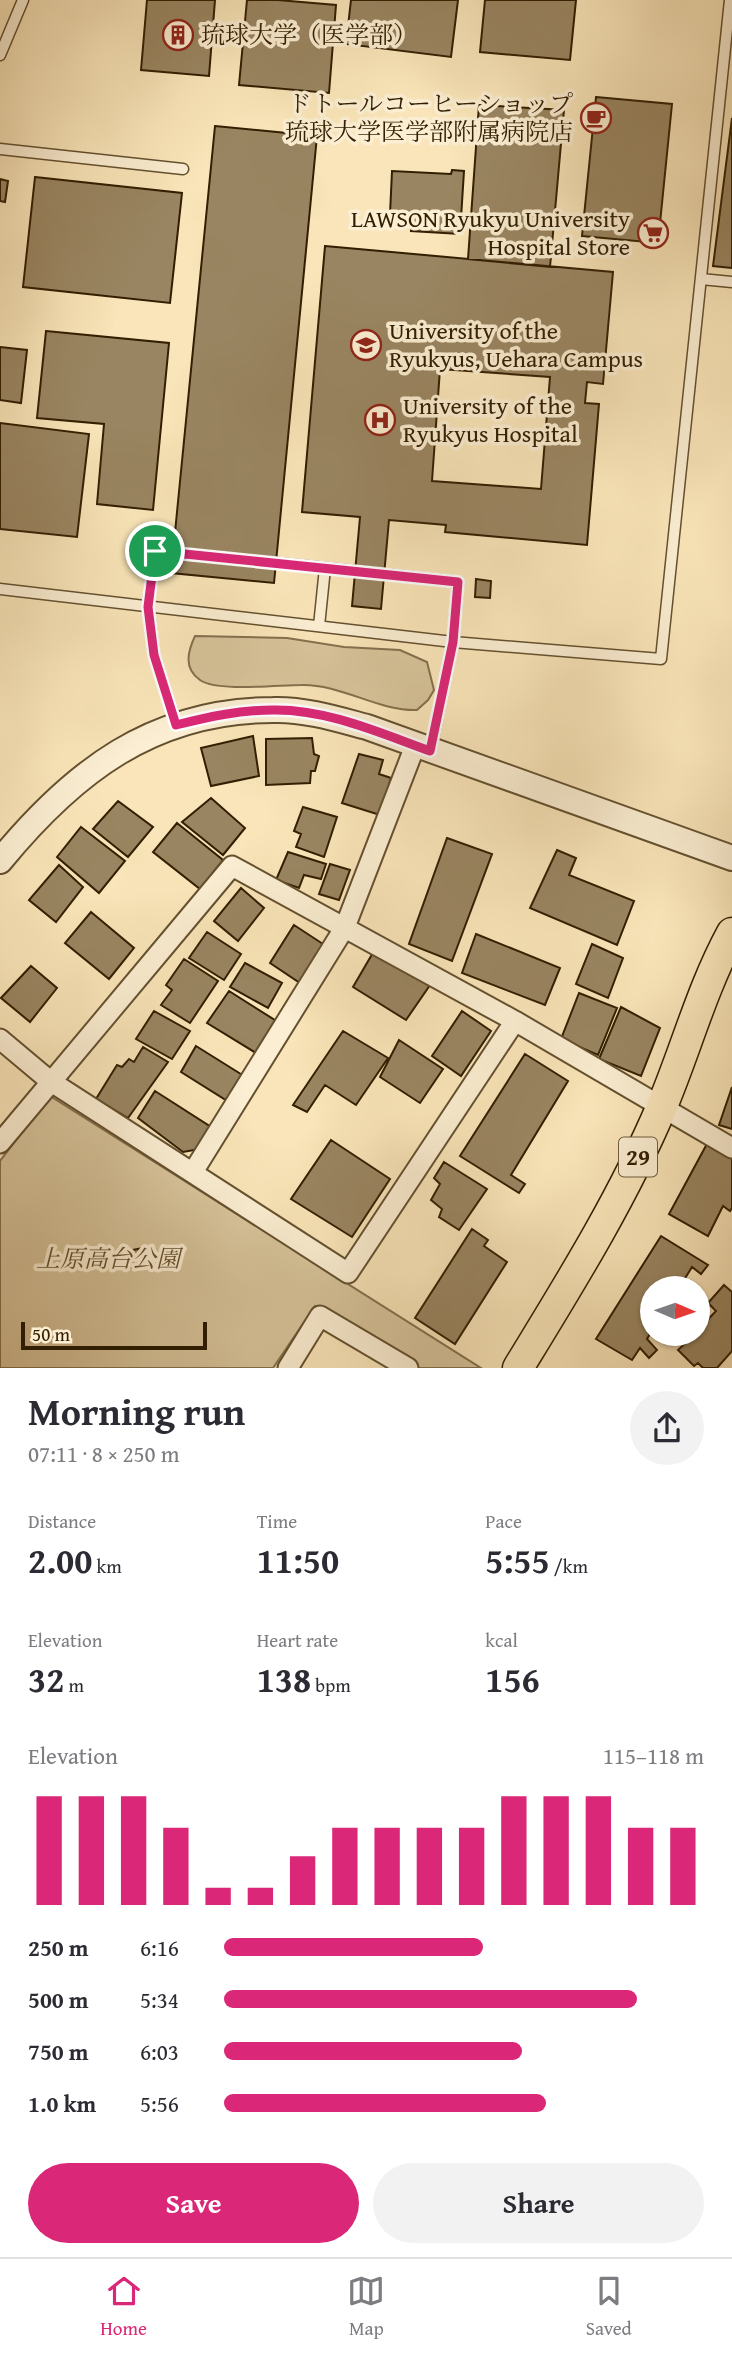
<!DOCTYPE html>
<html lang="en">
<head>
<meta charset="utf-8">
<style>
	:root { --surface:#fff; --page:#f2f2f3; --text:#2b2b33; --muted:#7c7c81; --line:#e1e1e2; --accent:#db2777 }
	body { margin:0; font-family:"Gentium Book Plus","Noto Serif JP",serif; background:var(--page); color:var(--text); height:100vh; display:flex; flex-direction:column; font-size:26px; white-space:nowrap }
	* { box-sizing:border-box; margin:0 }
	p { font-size:23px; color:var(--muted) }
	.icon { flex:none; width:38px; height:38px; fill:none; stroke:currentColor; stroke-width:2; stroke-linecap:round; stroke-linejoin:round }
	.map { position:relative; height:1368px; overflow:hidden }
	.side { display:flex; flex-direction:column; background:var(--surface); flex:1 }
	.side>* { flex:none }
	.needle { width:46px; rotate:92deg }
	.fabs { position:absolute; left:640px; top:1276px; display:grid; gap:14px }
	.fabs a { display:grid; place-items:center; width:70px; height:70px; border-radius:50%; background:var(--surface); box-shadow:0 2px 5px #0004; font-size:35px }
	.scale { position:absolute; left:21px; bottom:18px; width:186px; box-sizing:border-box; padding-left:7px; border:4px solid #321e01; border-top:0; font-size:19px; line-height:24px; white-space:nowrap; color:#321e01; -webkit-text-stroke:5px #fbeed2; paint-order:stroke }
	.pin { position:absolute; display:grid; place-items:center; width:60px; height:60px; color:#fff; margin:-30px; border:4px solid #fff; border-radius:50%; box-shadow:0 2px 7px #0007 }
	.round { display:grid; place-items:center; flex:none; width:74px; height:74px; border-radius:37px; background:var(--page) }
	.head { display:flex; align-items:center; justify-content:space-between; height:119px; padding:0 28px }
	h1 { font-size:38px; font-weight:800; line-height:52px }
	.figures { display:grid; grid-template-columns:repeat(3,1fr); gap:10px; height:119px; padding:7px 28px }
	.figures div { display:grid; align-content:center }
	.figures b { font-size:35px; font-weight:800 }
	.figures small { font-size:19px; font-weight:400 }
	.figures p { font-size:19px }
	.chart { height:196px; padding:14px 28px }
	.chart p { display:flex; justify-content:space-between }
	.chart svg { width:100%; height:126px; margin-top:7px; stroke:var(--accent); stroke-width:6 }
	.button { display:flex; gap:14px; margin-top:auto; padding:14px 28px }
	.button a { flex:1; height:80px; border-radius:42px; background:var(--accent); color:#fff; font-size:28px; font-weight:800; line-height:80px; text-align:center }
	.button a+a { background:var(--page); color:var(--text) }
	ul { padding:0 28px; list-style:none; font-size:23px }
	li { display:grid; grid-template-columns:112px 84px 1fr; align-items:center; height:52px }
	li i { height:18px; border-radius:9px; background:var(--accent) }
	.menu { display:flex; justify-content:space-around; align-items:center; height:98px; border-top:2px solid var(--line); background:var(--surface); font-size:19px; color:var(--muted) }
	.menu a { display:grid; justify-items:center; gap:4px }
	.menu .on { color:var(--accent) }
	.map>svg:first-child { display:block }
</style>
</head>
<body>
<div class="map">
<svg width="732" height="1368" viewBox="0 0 732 1368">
	<rect width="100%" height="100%" fill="#f9e5b9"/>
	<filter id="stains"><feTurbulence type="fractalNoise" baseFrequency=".00286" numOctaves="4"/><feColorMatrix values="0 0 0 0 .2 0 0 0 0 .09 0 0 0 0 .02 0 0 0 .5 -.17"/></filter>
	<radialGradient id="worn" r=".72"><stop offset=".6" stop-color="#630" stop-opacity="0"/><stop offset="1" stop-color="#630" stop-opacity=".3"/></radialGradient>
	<path fill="#d7c39a" stroke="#84704e" stroke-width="2" d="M195 636 287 638 344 647 400 650 427 662 434 690 428 700 417 710C377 711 342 684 301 685 279 685 217 692 200 680 183 668 188 651 195 636Z
		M50 1096 481 1368H413L315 1306 273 1368H0V1161Z"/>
	<path fill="#998561" stroke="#321e01" stroke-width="2" fill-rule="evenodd" d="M147 0H215L209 76 141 70Z
		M247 0H278L336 5 329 93 239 85Z
		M351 0H458L451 57 346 44Z
		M485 0H576L570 60 480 52Z
		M596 97 672 104 658 243 582 236Z
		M479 105 564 110 550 267 468 259Z
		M732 118V268L713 266Z
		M215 126 317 136 274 583 171 573Z
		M452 170 464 171 460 234 411 231 412 215 390 214 392 171 451 174Z
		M35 177 182 193 170 303 23 287Z
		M0 179 8 181 5 202 0 201Z
		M325 246 613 272 603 384 587 382 585 403 599 404 587 545 445 532 446 525 389 520 381 609 352 606 360 517 302 512ZM440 369 550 377 541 489 432 481Z
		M46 331 169 343 153 510 97 504 104 424 37 418Z
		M0 347 27 350 21 403 0 400Z
		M0 423 89 434 77 537 0 529Z
		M476 579 491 581 490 598 475 597Z
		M253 736 259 776 211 786 201 748Z
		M312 738 314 754 319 756 315 771H311L310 783 266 785V739Z
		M359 754 383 760 379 774 391 778 380 815 342 803Z
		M211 798 245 828 223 855 182 822Z
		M118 801 153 827 128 857 93 829Z
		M303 807 337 817 324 857 296 847 301 834 294 831Z
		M177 823 223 860 200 889 153 852Z
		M81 827 125 861 99 893 57 857Z
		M447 838 492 854 452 961 409 944Z
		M557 850 576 858 569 875 634 901 617 945 530 908Z
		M288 852 326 864 321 879 304 875 299 888 276 880Z
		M330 864 350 870 339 900 319 894Z
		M59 865 83 887 56 922 29 900Z
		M241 888 264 908 238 941 214 921Z
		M91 912 134 948 109 979 65 943Z
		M294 925 326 946 303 985 270 963Z
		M207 932 241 954 224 980 189 958Z
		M476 934 560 968 545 1005 462 973Z
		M592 944 623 958 608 998 576 984Z
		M374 951 430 985 406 1020 353 987Z
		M184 959 218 981 190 1023 161 1005 172 990 166 985Z
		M245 963 282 983 268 1008 230 987Z
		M31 966 57 988 30 1022 1 998Z
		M229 991 278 1022 256 1053 207 1023Z
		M579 993 617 1008 598 1055 561 1039Z
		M621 1007 660 1028 641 1076 599 1059Z
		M154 1011 190 1031 172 1059 136 1039Z
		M462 1011 491 1031 461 1076 432 1056Z
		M343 1031 388 1058 356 1105 325 1085 307 1112 293 1105Z
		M399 1040 443 1069 420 1103 380 1077Z
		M196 1046 244 1076 229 1102 181 1072Z
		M143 1047 168 1062 128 1118 96 1099 117 1065 122 1067 129 1059 134 1062Z
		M525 1054 568 1081 511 1175 525 1184 519 1193 460 1156Z
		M732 1087V1129L719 1125Z
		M155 1091 211 1127 205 1142 194 1150 183 1152 138 1118Z
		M331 1140 390 1179 352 1237 291 1199Z
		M708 1142 732 1156V1208L730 1211 723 1206 708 1236 669 1214Z
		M444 1162 487 1189 459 1230 439 1217 442 1209 431 1200 440 1184 434 1178Z
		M472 1229 488 1240 484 1246 507 1262 455 1344 415 1318Z
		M661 1236 708 1265 701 1274 692 1267 679 1288H653V1329L647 1339 657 1350 649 1358 640 1348 632 1360 596 1339Z
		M143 1248 146 1265 130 1268 127 1251Z
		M724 1285 732 1292V1351L717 1368H703L698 1363 694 1366 678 1350 695 1334H698V1330L716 1311 708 1303Z"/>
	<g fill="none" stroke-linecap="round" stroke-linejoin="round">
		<g stroke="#64502f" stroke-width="13">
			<path id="service" d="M0 55 23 0
				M0 149 183 169
				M701 279 732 282
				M0 589 453 642 661 659 730 0
				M319 626 325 568 458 582 453 642 431 748
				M176 724 154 655 148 606 155 551 325 568"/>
		</g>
		<g stroke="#64502f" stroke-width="23">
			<path id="minor" d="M0 1039 50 1081 348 1273 515 1021
				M0 1143 232 866 515 1021 732 1148
				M193 1172 345 927 415 746
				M288 1368 320 1316 408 1368"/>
		</g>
		<g stroke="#64502f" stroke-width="28">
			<path id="tertiary" d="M0 861C73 772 153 710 273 710 305 709 337 719 367 727L732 858"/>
		</g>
		<g stroke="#321e01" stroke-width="33">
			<path id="primary" d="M518 1368C570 1283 623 1198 662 1106 686 1049 702 988 732 933"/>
		</g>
		<use href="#service" stroke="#fbeed2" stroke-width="10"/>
		<use href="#minor" stroke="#fbeed2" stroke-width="19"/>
		<use href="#tertiary" stroke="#fbeed2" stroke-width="24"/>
		<use href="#primary" stroke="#f9e5b9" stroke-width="30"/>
	</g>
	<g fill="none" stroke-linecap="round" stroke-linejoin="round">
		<g stroke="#fff" stroke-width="14">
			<path id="route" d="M155 551 458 582 453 642 430 751C380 733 327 709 273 710 239 710 208 717 176 725L154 655 148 607Z"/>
		</g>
		<use href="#route" stroke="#db2777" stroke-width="9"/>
	</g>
	<defs>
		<g id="building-ring" transform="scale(1.575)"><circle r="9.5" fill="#fbeed2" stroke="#8f2418" stroke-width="1.5"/><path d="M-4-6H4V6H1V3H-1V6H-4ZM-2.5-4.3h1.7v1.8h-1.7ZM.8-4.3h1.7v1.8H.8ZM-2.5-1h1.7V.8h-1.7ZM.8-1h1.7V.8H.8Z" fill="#8f2418"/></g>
		<g id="cafe-ring" transform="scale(1.575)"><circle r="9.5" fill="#fbeed2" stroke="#8f2418" stroke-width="1.5"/><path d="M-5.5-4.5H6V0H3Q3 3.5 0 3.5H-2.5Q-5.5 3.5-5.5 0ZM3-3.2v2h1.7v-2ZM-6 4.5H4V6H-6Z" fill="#8f2418"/></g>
		<g id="supermarket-ring" transform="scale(1.575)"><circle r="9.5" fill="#fbeed2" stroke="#8f2418" stroke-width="1.5"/><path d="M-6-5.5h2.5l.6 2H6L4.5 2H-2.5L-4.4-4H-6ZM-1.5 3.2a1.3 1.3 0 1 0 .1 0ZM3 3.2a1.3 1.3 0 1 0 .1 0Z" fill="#8f2418"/></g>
		<g id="university-ring" transform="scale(1.575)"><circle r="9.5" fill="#fbeed2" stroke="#8f2418" stroke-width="1.5"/><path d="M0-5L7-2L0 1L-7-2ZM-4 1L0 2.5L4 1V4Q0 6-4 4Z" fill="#8f2418"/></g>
		<g id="hospital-ring" transform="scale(1.575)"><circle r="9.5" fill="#fbeed2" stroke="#8f2418" stroke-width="1.5"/><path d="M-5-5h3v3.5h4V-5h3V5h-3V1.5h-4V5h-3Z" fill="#8f2418"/></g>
	</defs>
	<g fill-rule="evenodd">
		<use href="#building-ring" x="178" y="35"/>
		<use href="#cafe-ring" x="596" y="118"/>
		<use href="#supermarket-ring" x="653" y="233"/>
		<use href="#university-ring" x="366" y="345"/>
		<use href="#hospital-ring" x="380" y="420"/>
	</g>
	<g text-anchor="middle" stroke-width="7" stroke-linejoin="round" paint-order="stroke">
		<rect fill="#fbeed2" stroke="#6e5c40" stroke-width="2" x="619" y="1137.5" width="38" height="39" rx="5"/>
		<g font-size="23" font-weight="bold" fill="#321e01">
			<text x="638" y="1165">29</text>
		</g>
		<g font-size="24" fill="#321e01" stroke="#fbeed2" text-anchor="start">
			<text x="201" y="43">琉球大学（医学部）</text>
			<text x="573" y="112" text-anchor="end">ドトールコーヒーショップ<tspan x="573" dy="28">琉球大学医学部附属病院店</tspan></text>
			<text x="630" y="227" text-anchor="end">LAWSON Ryukyu University<tspan x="630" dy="28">Hospital Store</tspan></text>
			<text x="389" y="339">University of the<tspan x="389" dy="28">Ryukyus, Uehara Campus</tspan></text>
			<text x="403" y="414">University of the<tspan x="403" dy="28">Ryukyus Hospital</tspan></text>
		</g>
		<g font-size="24" font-style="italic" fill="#64502f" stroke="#fbeed2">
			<text x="108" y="1267">上原高台公園</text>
		</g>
	</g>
	<rect width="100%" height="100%" filter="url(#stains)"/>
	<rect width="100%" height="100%" fill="url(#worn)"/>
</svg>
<div class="fabs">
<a><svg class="needle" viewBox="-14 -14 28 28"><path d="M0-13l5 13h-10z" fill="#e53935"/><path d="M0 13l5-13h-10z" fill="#7c7c81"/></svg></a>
</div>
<div class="scale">50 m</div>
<div class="pin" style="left:155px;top:551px;background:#1e9e55"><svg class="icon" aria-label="arrive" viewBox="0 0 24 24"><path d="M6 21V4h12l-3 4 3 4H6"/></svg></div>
</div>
<section class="side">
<div class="head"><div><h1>Morning run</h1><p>07:11 · 8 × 250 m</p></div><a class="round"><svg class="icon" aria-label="share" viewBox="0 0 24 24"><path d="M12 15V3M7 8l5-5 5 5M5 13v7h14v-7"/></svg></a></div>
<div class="figures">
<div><p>Distance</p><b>2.00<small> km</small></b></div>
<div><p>Time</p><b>11:50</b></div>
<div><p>Pace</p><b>5:55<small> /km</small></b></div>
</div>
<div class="figures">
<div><p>Elevation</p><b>32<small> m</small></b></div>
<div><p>Heart rate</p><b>138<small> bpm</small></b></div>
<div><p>kcal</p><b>156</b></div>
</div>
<div class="chart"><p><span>Elevation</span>115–118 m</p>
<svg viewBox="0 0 160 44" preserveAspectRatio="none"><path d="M5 44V6M15 44V6M25 44V6M35 44V17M45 44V38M55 44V38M65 44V27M75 44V17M85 44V17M95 44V17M105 44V17M115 44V6M125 44V6M135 44V6M145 44V17M155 44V17"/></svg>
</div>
<ul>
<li><b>250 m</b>6:16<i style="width:54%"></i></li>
<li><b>500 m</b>5:34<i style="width:86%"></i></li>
<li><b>750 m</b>6:03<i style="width:62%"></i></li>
<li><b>1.0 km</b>5:56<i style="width:67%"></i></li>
</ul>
<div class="button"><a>Save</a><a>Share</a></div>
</section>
<nav class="menu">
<a class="on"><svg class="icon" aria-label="home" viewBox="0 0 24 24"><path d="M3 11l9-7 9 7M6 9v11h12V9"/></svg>Home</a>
<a><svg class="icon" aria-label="map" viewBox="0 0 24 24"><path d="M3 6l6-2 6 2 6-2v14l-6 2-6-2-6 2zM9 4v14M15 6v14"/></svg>Map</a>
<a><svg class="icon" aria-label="saved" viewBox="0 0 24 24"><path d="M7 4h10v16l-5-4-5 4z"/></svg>Saved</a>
</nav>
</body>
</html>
